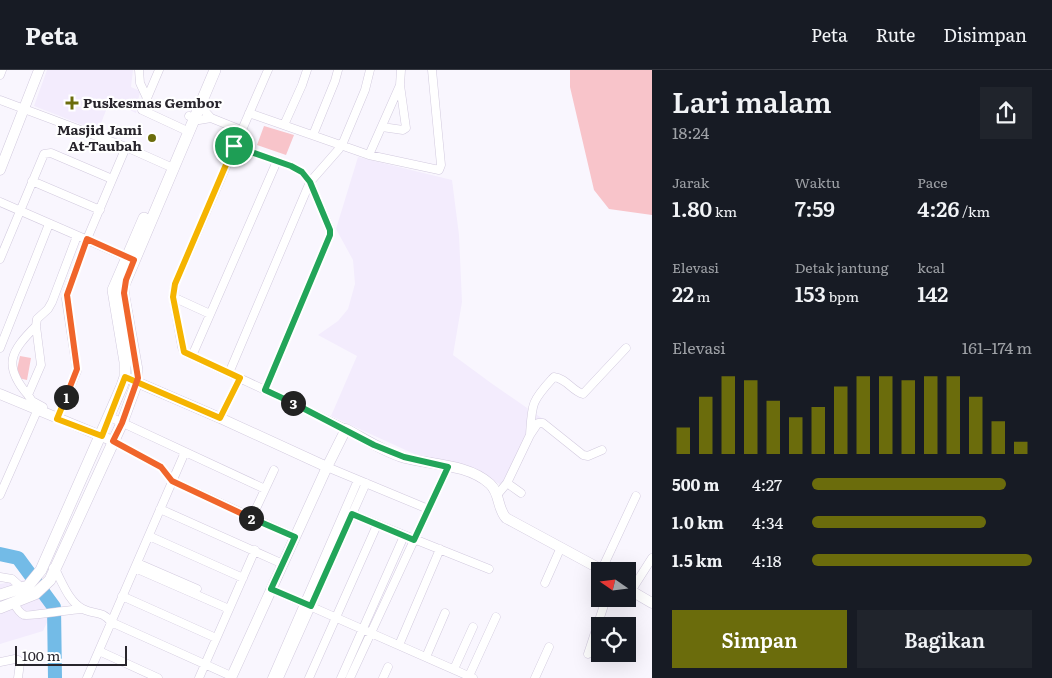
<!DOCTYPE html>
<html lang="id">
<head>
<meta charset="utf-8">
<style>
	:root { --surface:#171b24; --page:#20242c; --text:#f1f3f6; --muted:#9ea1a6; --line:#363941; --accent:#6b6c0c }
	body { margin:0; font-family:Literata,serif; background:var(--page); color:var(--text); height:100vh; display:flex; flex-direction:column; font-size:19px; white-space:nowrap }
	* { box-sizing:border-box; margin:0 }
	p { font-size:16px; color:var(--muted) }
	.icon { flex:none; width:28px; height:28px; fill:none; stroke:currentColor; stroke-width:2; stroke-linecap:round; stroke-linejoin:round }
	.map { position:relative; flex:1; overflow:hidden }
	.sheet { display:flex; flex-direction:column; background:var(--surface); width:400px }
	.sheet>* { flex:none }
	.needle { width:32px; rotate:284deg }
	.buttons { position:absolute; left:591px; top:492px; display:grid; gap:10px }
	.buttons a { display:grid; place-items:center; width:45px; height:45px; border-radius:0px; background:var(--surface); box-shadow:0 5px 20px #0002; font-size:25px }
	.scale { position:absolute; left:15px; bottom:12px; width:112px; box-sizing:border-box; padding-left:5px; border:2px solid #28252c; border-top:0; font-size:14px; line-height:18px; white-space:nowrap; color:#28252c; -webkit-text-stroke:4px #fff; paint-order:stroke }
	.pin { position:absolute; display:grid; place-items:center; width:42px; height:42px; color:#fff; margin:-21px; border:2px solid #fff; border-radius:50%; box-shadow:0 1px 5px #0007 }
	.km { position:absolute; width:25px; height:25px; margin:-12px; border-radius:50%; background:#222; color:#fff; font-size:14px; line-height:25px; text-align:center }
	.round { display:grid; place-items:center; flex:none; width:52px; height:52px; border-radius:0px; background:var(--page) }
	.headline { display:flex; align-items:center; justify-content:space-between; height:85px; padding:0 20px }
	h1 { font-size:28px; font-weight:600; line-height:38px }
	.metrics { display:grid; grid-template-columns:repeat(3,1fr); gap:8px; height:85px; padding:5px 20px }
	.metrics div { display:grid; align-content:center }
	.metrics b { font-size:21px; font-weight:600 }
	.metrics small { font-size:14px; font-weight:400 }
	.metrics p { font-size:14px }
	.chart { height:140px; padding:10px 20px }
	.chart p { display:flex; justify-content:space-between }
	.chart svg { width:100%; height:90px; margin-top:5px; stroke:var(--accent); stroke-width:6 }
	.primary-button { display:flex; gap:10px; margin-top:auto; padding:10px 20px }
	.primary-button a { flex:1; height:58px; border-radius:0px; background:var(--accent); color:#fff; font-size:20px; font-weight:600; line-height:58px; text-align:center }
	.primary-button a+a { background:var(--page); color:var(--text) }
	ul { padding:0 20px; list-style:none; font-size:16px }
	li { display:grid; grid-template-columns:80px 60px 1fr; align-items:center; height:38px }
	li i { height:12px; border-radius:6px; background:var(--accent) }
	header { display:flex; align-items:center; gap:30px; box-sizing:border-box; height:70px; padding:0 25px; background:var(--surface); border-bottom:1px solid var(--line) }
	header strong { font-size:24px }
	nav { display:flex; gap:28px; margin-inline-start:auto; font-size:18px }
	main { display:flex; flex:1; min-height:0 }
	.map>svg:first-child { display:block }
</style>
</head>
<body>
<header>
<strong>Peta</strong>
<nav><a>Peta</a><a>Rute</a><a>Disimpan</a></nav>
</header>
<main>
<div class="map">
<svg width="652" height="608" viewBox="0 0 652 608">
	<rect width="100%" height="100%" fill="#f9f6fe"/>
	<path fill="#f3ecfd" d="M47 0H133L131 17 140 21 136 43 110 30 98 61 34 36Z
		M358 87 452 110 459 165 462 232 453 285 491 313 543 349 501 415 476 400 423 388 331 346 357 286 318 265 338 251 348 239 355 214 353 190 336 159Z
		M25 510 48 524 50 546 43 561 0 574V514Z"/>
	<path fill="#f8c4ca" d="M570 0H652V145L609 139 594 120 570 17Z
		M264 56 294 65 286 85 257 75Z
		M20 286 31 288 27 310 18 308 16 304Z"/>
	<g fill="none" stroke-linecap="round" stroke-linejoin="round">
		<path stroke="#73bbe7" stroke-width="14" d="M0 484 18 488 54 537 55 608"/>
		<g stroke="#d2cade" stroke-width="9">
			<path id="minor" d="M139 0 140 13 147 28
				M159 0 142 40 183 59
				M268 0 175 214 173 227 182 277 184 282 192 286 265 320 346 359
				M0 5 2 0
				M0 30 126 77 173 98
				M194 35 203 39 211 48 241 60
				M249 43 369 85 439 100 441 95 432 0
				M189 46 199 50 211 48
				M284 55 302 15 307 0
				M382 57 403 60 406 58 400 15 401 0
				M313 65 335 11 338 0
				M342 75 365 20 370 0
				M234 76 291 96 302 102 310 112 330 159V165L265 320
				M369 85 400 15
				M32 111 100 140
				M0 132 131 189
				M0 189 44 84 51 83 112 109
				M173 227 210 244
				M0 278 49 154
				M192 286 277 91
				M229 303 310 112 339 79
				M28 325C2 295 11 281 36 256
				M43 337 32 331 28 325 41 295 36 256 37 249 48 239 52 232 77 166
				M110 347 265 419
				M220 348 240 308
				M57 349 77 301 66 229 68 221 87 169 126 77
				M530 365C532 334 531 332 552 309L554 307C566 308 572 321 583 324L626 278
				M113 371 161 397 172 411 295 467
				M327 397 428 439
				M507 413 521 423
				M0 425 37 341
				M497 425 507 413 530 365 538 353H543L583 385 588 386 602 380
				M160 439 283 494
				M349 443 489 499
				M253 445 274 400
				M149 466 243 508
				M137 493 197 519
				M53 498 55 499C62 512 69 532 83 539 94 545 102 540 111 552L231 606
				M135 498 229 539
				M602 499 636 426
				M0 507 12 509 22 518
				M545 513 561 477
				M271 519 473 608
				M631 521 652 488
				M122 526 216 568
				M14 533C16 537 19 543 24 545 28 547 72 539 83 539
				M399 575 440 479
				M99 581 158 608
				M588 584 606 529
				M426 587 445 543
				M0 592 15 589 18 590 20 593 18 608
				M454 599 473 557
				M469 606 496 547
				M87 608 185 382
				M199 608 255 480
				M272 608 358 410
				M279 608 366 413
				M309 608 377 455
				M341 608 404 466
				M350 608 448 397
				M383 608 388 597
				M535 608 549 577"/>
		</g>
		<g stroke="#d2cade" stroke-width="11">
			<path id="tertiary" d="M0 100 39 0
				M125 307 220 348 327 397
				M0 324 113 371
				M628 519 652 533
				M231 608 327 397 346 359C365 369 384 382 405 388 432 395 468 394 490 414 500 423 497 438 506 448L604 501"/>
		</g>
		<g stroke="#d2cade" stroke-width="12">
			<path id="secondary" d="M0 525 28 516 41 500 122 316 125 307V292L113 220 144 148
				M0 538 35 524 50 510 122 353 137 312V300L124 227V215L215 0"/>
		</g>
		<use href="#minor" stroke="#fff" stroke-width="8"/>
		<use href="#tertiary" stroke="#fff" stroke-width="10"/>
		<use href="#secondary" stroke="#fff" stroke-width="11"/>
	</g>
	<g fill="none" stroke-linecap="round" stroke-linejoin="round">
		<g stroke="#fff" stroke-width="10">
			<path id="split-1" d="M66 327 57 349 102 366 125 307 220 348 240 308 184 282 173 227 175 214 234 76"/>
		</g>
		<g stroke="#fff" stroke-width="10">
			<path id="split-2" d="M66 327 77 299 67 225 87 169 134 190 126 210 124 223 138 308 122 353 113 371 161 397 172 411 251 448"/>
		</g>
		<g stroke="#fff" stroke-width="10">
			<path id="split-3" d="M251 448 295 467 271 519 311 536 352 444 414 470 448 397 404 387 374 375 293 333"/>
		</g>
		<g stroke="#fff" stroke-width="10">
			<path id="split-4" d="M234 76 291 96 302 102 310 112 330 160V165L265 320 293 333"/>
		</g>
		<use href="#split-1" stroke="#f5b400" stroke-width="6"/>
		<use href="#split-2" stroke="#f0652b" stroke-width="6"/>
		<use href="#split-3" stroke="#22a559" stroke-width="6"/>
		<use href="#split-4" stroke="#22a559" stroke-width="6"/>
	</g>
	<g fill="#6b6c0c" stroke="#fff" stroke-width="2">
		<path d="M69.5 25.5h5v5h5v5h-5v5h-5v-5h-5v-5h5z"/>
		<circle cx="152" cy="68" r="5"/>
	</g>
	<g text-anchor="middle" stroke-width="4.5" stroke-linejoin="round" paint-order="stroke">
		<g font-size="14" font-weight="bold" fill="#28252c" stroke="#fff" text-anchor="start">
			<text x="83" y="38">Puskesmas Gembor</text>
			<text x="142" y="65" text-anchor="end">Masjid Jami<tspan x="142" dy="16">At-Taubah</tspan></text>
		</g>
	</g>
</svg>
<div class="buttons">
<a><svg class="needle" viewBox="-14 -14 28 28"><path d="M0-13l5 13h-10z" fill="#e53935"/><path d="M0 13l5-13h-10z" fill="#9ea1a6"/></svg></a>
<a><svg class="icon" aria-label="locate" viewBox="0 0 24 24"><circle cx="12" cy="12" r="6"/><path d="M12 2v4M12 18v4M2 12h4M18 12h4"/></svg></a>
</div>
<div class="scale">100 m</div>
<div class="pin" style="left:234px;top:76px;background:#1e9e55"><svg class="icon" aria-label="arrive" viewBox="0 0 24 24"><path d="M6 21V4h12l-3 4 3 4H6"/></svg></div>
<b class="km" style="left:66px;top:327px">1</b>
<b class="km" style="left:251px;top:448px">2</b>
<b class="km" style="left:293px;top:333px">3</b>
</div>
<section class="sheet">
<div class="headline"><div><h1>Lari malam</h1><p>18:24</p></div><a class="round"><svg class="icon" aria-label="share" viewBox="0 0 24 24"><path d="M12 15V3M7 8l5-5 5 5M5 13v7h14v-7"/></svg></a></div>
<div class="metrics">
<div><p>Jarak</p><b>1.80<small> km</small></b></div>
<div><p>Waktu</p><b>7:59</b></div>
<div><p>Pace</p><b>4:26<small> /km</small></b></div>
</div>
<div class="metrics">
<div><p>Elevasi</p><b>22<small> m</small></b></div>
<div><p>Detak jantung</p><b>153<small> bpm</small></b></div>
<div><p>kcal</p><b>142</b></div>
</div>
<div class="chart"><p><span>Elevasi</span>161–174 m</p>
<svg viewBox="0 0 160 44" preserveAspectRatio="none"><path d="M5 44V31M15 44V16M25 44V6M35 44V8M45 44V18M55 44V26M65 44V21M75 44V11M85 44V6M95 44V6M105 44V8M115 44V6M125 44V6M135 44V16M145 44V28M155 44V38"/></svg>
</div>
<ul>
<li><b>500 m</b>4:27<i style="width:88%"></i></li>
<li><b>1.0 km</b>4:34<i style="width:79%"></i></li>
<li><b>1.5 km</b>4:18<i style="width:100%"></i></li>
</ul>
<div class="primary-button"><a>Simpan</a><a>Bagikan</a></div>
</section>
</main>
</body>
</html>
